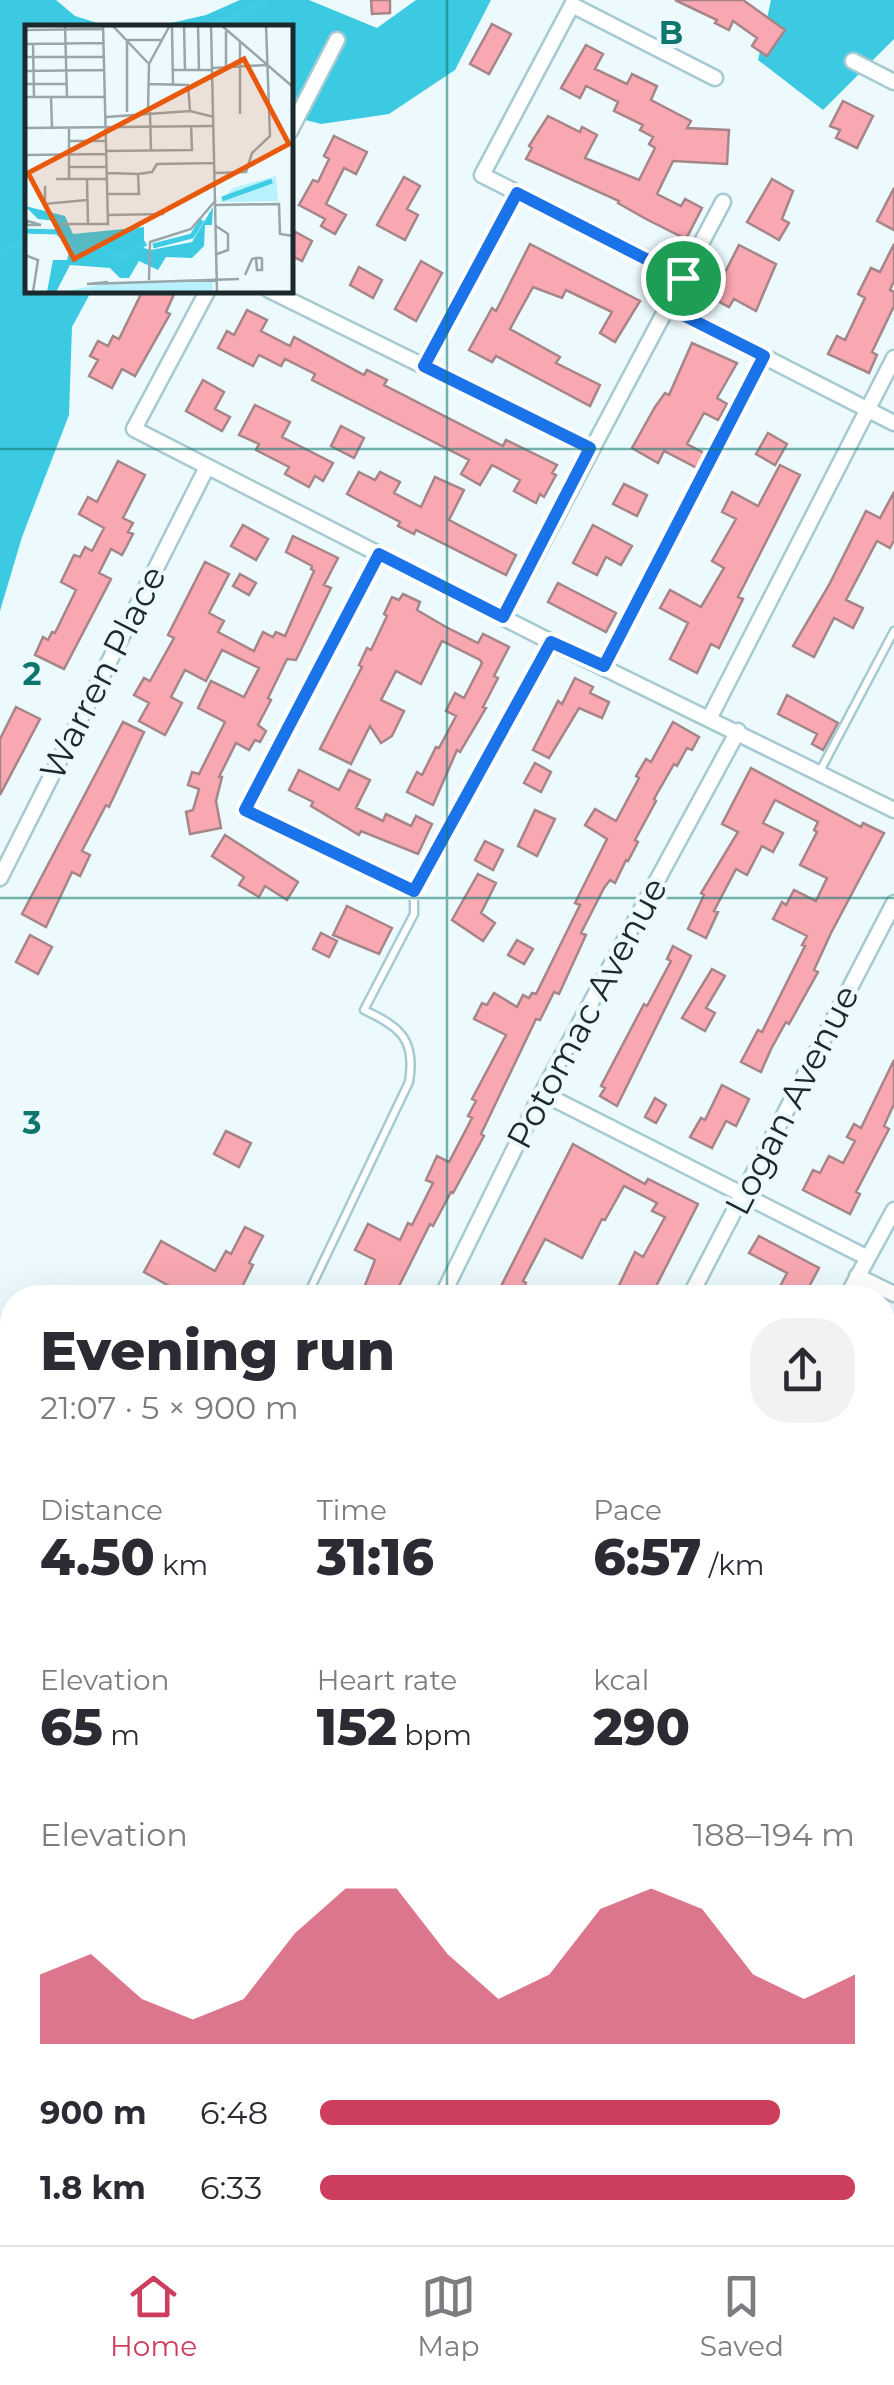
<!DOCTYPE html>
<html lang="en">
<head>
<meta charset="utf-8">
<style>
	:root { --surface:#fff; --page:#f2f2f3; --text:#2b2b33; --muted:#7c7c81; --line:#e1e1e2; --accent:#cd3d5d }
	body { margin:0; font-family:Montserrat,sans-serif; background:var(--page); color:var(--text); height:100vh; display:flex; flex-direction:column; font-size:38px; white-space:nowrap }
	* { box-sizing:border-box; margin:0 }
	p { font-size:32px; color:var(--muted) }
	.icon { flex:none; width:55px; height:55px; fill:none; stroke:currentColor; stroke-width:2; stroke-linecap:round; stroke-linejoin:round }
	.map { position:relative; flex:1; overflow:hidden }
	.details { position:absolute; left:0px; top:1285px; width:895px; height:960px; display:flex; flex-direction:column; background:var(--surface); border-radius:40px 40px 0 0; box-shadow:0 10px 40px #0002 }
	.details>* { flex:none }
	.pin { position:absolute; display:grid; place-items:center; width:85px; height:85px; color:#fff; margin:-42px; border:5px solid #fff; border-radius:50%; box-shadow:0 2px 10px #0007 }
	.round { display:grid; place-items:center; flex:none; width:105px; height:105px; border-radius:40px; background:var(--page) }
	.overview { display:flex; align-items:center; justify-content:space-between; height:170px; padding:0 40px }
	h1 { font-size:55px; font-weight:800; line-height:75px }
	.metrics { display:grid; grid-template-columns:repeat(3,1fr); gap:15px; height:170px; padding:10px 40px }
	.metrics div { display:grid; align-content:center }
	.metrics b { font-size:50px; font-weight:800 }
	.metrics small { font-size:28px; font-weight:400 }
	.metrics p { font-size:28px }
	.chart { height:280px; padding:20px 40px }
	.chart p { display:flex; justify-content:space-between }
	.chart svg { width:100%; height:180px; margin-top:10px; fill:var(--accent); opacity:.7 }
	ul { padding:0 40px; list-style:none; font-size:32px }
	li { display:grid; grid-template-columns:160px 120px 1fr; align-items:center; height:75px }
	li i { height:25px; border-radius:12px; background:var(--accent) }
	.menu { display:flex; justify-content:space-around; align-items:center; height:140px; border-top:2px solid var(--line); background:var(--surface); font-size:28px; color:var(--muted) }
	.menu a { display:grid; justify-items:center; gap:5px }
	.menu .selected { color:var(--accent) }
	.map>svg:first-child { display:block }
</style>
</head>
<body>
<div class="map">
<svg width="894" height="2245" viewBox="0 0 894 2245">
	<rect width="100%" height="100%" fill="#ecfafd"/>
	<path fill="#3ccae2" d="M0 0H56L75 16 110 27 28 28V290H92L72 327 69 415 22 537 0 611Z
		M240 0H309L377 28 416 0H491L455 70 389 114 321 124 290 116V28H149L206 15Z
		M771 0H894V39L823 110 758 60Z"/>
	<g fill="none" stroke-linecap="round" stroke-linejoin="round">
		<path stroke="#3fcce4" stroke-width="5" d="M208 28 267 0
			M0 253 28 238"/>
	</g>
	<path fill="#f9a7b1" stroke="#a68588" stroke-width="2.5" d="M371 0H390V13L372 14Z
		M675 0H743L785 30 767 56 752 46 757 38 733 21 729 30 715 23 717 20Z
		M492 24 511 34 489 74 470 64Z
		M586 45 603 54 595 69 627 84 632 74 657 86 651 100 691 121 687 128 729 130 727 164 673 161 657 194 681 206 685 199 702 208 686 239 646 219 618 203 619 201 526 159 532 148 529 146 548 116 580 132 582 127 597 135 585 158 639 180 655 148 649 144 653 137 640 130 643 125 614 111 618 102 586 86 580 98 561 88Z
		M843 101 873 116 857 148 836 138 840 130 830 126Z
		M334 136 367 152 356 174 344 168 326 204 346 215 335 234 321 226 325 219 299 205 313 180 318 182 329 159 324 156Z
		M404 177 420 186 407 209 418 215 405 240 377 225Z
		M772 179 793 191 782 219 789 223 779 240 747 222Z
		M894 188V230L877 221Z
		M290 229 312 241 302 261 290 255Z
		M530 244 640 301 615 342 600 333 612 312 566 290 562 298 533 287 510 329 560 357 556 363 600 385 590 406 496 356 492 362 469 350 492 308 496 311Z
		M894 244V281L890 290 894 292V306L872 352 877 355 869 373 828 354 837 336 845 340 865 298 858 294 871 268 880 272Z
		M739 245 776 264 756 311 734 299 729 307 712 298Z
		M421 261 442 273 416 321 395 309Z
		M359 267 382 280 373 298 350 285Z
		M143 290H176L166 312 170 314 135 376 122 369 112 388 89 376 98 360 90 356 98 341 108 346 113 336 119 339Z
		M247 310 267 320 261 331 290 346 294 337 364 375 367 370 387 380 384 385 503 446 506 440 557 465 552 473 556 475 544 497 540 494 536 503 514 491 520 480 492 465 480 485 461 474 469 460 312 380 315 374 285 359 281 366 259 355 253 366 218 348 227 331 234 335Z
		M692 343 737 363 717 398 727 404 718 420 704 413 687 444 706 454 699 469 664 451 658 463 632 448 655 407 665 393 669 395Z
		M203 380 224 392 215 409 230 417 222 431 186 411Z
		M255 405 290 422 282 437 333 463 323 481 315 476 309 487 285 474 289 467 256 450 259 444 239 435Z
		M341 426 364 438 354 458 331 446Z
		M768 433 787 444 775 465 756 454Z
		M118 461 145 475 123 518 133 523 128 532 133 534 122 555 111 549 99 573 111 579 64 669 35 655 43 637 48 640 52 632 55 633 76 590 61 582 74 555 80 557 85 547 92 551 104 528 79 514 88 497 97 502Z
		M780 465 800 475 738 597 743 599 719 648 711 644 697 673 670 659 688 623 660 608 670 590 701 607 724 568 712 561 736 519 722 512 732 492 758 506Z
		M359 472 375 480 380 472 400 482 394 493 421 507 435 477 464 490 449 520 516 555 506 575 416 530 414 534 398 526 400 522 347 494Z
		M624 484 647 495 637 516 613 504Z
		M894 492V540L890 548 877 541 846 600 863 608 853 628 834 618 814 657 793 646 829 585 866 511 880 518Z
		M243 525 268 539 256 560 231 546Z
		M593 525 632 546 621 565 606 557 597 575 573 563Z
		M293 536 338 558 324 585 331 588 296 660 287 659 268 698 271 700 258 725 266 731 260 742 255 740 249 750 236 743 219 777H222L216 801 221 828 190 834 186 812 193 810 199 789 188 785 192 772 199 774 225 722 198 708 211 681 244 697 259 668 222 650 206 681 185 670 171 697 182 703 165 735 139 721 149 703 134 695 144 678 150 681 174 638 168 635 205 562 229 574 209 613 224 621 218 632 254 651 263 632 273 637 276 632 285 636 314 571 311 569 312 566 286 552Z
		M240 574 256 583 249 595 233 586Z
		M558 583 616 613 606 632 548 602Z
		M403 594 420 602 417 610 446 627 478 643 483 634 509 647 494 676 498 678 483 707 486 708 460 752 457 750 433 805 407 792 417 772 422 775 436 747 439 748 456 716 446 711 455 693 464 698 482 663 480 660 442 641 421 684 396 671 381 700 404 711 392 736 381 743 370 726 351 764 320 749 362 667 359 665 367 648 371 650 387 616 384 614 392 597 399 600Z
		M575 678 593 687 590 693 609 702 602 718 579 708 549 758 533 750 558 701 562 704Z
		M787 695 838 723 823 750 812 744 817 734 778 714Z
		M16 707 40 719 0 795V739Z
		M123 722 144 732 109 807 106 805 82 851 90 855 80 876 72 872 46 927 22 914Z
		M673 722 699 737 692 750 687 748 677 766 674 764 654 799 656 801 635 840 638 842 628 861 626 860 615 883 610 880 604 888 581 933 586 935 559 994 554 992 540 1020 536 1019 481 1134 484 1136 453 1193 451 1192 433 1226 430 1224 393 1298H360L375 1260 355 1250 368 1224 400 1240 408 1223 412 1225 433 1183 426 1180 437 1156 449 1162 472 1118 468 1116 476 1101 472 1099 506 1035 474 1019 482 1003 487 1005 494 993 517 1007 523 995 529 998 532 993 536 994 580 905 575 903 607 839 585 825 595 809 616 821 639 778 636 776 646 759 651 762Z
		M535 763 551 772 541 792 524 783Z
		M751 768 861 827 863 823 884 833 831 933 814 970 818 972 789 1024 786 1022 771 1049 761 1072 741 1062 758 1030 762 1032 805 946 802 945 807 936 773 919 782 902 786 905 794 890 816 901 827 878 800 865 817 832 814 830 818 822 775 800 763 823 783 833 773 852 762 846 747 875 736 869 714 911 718 912 706 938 688 929 704 895 701 893 738 832 722 824Z
		M299 770 339 790 349 770 370 780 356 808 383 821 386 814 411 826 416 816 432 824 418 854 361 831 359 835 311 806 313 802 289 790Z
		M535 810 555 819 537 856 518 846Z
		M225 835 298 882 287 900 265 886 259 897 239 885 244 877 212 856Z
		M485 841 503 850 493 870 475 860Z
		M478 874 496 883 481 913 495 923 483 941 452 920Z
		M347 906 392 928 379 954 333 935Z
		M321 933 337 941 329 957 313 949Z
		M30 935 52 947 38 974 16 962Z
		M517 940 533 949 524 964 508 955Z
		M673 946 691 956 617 1106 600 1096 605 1088 601 1086 644 1004 647 1006 671 961 667 959Z
		M712 969 725 976 706 1008 715 1013 705 1031 682 1018Z
		M894 1060V1104L884 1126 889 1129 856 1192 860 1194 850 1214 803 1190 813 1170 820 1173 829 1156 843 1163 855 1141 847 1137 854 1124 861 1128Z
		M722 1085 749 1099 736 1126 726 1121 712 1148 690 1137 701 1118 705 1120Z
		M655 1098 666 1105 656 1123 645 1117Z
		M226 1131 251 1143 239 1167 214 1154Z
		M573 1144 645 1184 648 1179 698 1204 650 1298H613L635 1252 643 1257 665 1217 652 1211 657 1203 624 1186 605 1220 602 1219 582 1258 545 1239 523 1281 526 1283 518 1298H495Z
		M245 1227 263 1236 249 1263 253 1265 243 1285 266 1298H191L144 1272 161 1241 215 1271 226 1251 231 1254Z
		M759 1236 819 1268 803 1298H774L787 1273 749 1253Z
		M0 2058 12 2064V2101L0 2095Z
		M0 2179 12 2186V2227L0 2220Z
		M23 2232H99L123 2245H46Z
		M242 2232H306L332 2245H267Z"/>
	<g fill="none" stroke-linecap="round" stroke-linejoin="round">
		<g stroke="#a5cad1" stroke-width="11">
			<path id="lane" d="M605 666 764 357
				M820 771 894 631
				M306 1298 409 1082C416 1040 401 1027 364 1010L414 914V893
				M0 1634 12 1616
				M0 1834 12 1841"/>
		</g>
		<g stroke="#a5cad1" stroke-width="19">
			<path id="street" d="M853 61 894 82
				M290 131 337 40
				M683 277 482 175 572 5 715 78
				M208 290 134 429 551 642 894 810
				M269 290 590 448
				M667 307 894 423
				M423 366 517 193
				M379 554 245 810 414 891 551 642
				M503 617 723 202
				M710 717 894 358
				M0 878 206 469
				M542 1093 866 1257
				M857 1276 894 1294
				M441 1298 542 1093 738 731
				M689 1298 894 903
				M846 1298 894 1210
				M882 1669 894 1675
				M882 2085 894 2063
				M882 2201 894 2207
				M374 2232 400 2245
				M800 2245 806 2232"/>
		</g>
		<g stroke="#a5cad1" stroke-width="25">
			<path id="secondary" d="M0 1475 12 1481
				M882 1917 894 1923"/>
		</g>
		<use href="#lane" stroke="#fff" stroke-width="6"/>
		<use href="#street" stroke="#fff" stroke-width="14"/>
		<use href="#secondary" stroke="#fff" stroke-width="20"/>
	</g>
	<g fill="none" stroke-linecap="round" stroke-linejoin="round">
		<g stroke="#fff" stroke-width="20">
			<path id="route" d="M517 193 683 278 667 307 764 356 604 666 551 642 414 891 245 810 379 554 503 617 590 448 424 366Z"/>
		</g>
		<use href="#route" stroke="#1a73e8" stroke-width="12"/>
	</g>
	<path fill="none" stroke="#0f766e" stroke-width="2.5" stroke-opacity="0.55" d="M447 0V1298M0 449H894M0 898H894M0 1347H12M882 1347H894M0 1796H12M882 1796H894M447 2232V2245"/>
	<g text-anchor="middle" stroke-width="9" stroke-linejoin="round" paint-order="stroke">
		<g font-size="35" fill="#1b292c" stroke="#ecfafd">
			<text transform="translate(103 673) rotate(-63)" y="12">Warren Place</text>
			<text transform="translate(587 1013) rotate(-62)" y="12">Potomac Avenue</text>
			<text transform="translate(792 1100) rotate(-63)" y="12">Logan Avenue</text>
		</g>
	</g>
	<g transform="translate(25 25)">
		<rect width="268" height="268" fill="#ecfafd"/>
		<path d="M251 151 253 176 195 177 208 163ZM187 255 188 267H34L85 258Z" fill="#b6f1fd"/>
		<path d="M0 181 40 191 48 209 119 202V223L126 225 167 217 188 182 187 200H180L179 221 167 233 141 232 133 245 114 236 104 253H95L85 243 45 240 31 267H22L28 235H42L46 220 33 209 0 208 33 204 32 196 13 194Z" fill="#3ccae2"/>
		<path fill="none" stroke="#3fcce4" stroke-width="5" d="M197 174 247 156M0 206 32 207 50 223 68 218 96 233 121 218M128 221 167 211 177 195"/>
		<path fill="none" stroke="#98a6a9" stroke-width="2.5" d="M40 0 42 72M87 0 123 38M159 0 160 45M173 0 174 45M186 0 192 267M196 0 268 62M147 2 148 59M0 5 77 4M201 6V43M215 16V89M0 19 79 18M8 19 9 71M0 32H79M188 43 242 40M148 45H188M0 46 79 45M0 59H42M124 59 163 60 165 86M0 72H80M26 72 27 103M123 86 124 39 145 0M102 87V15H137M125 87 126 126M81 92 165 86 189 92M0 103 187 101M44 103V154M44 116H81M81 126 167 125 166 101M0 130 82 129M44 142H81M82 148 113 149 114 169H83M190 148 221 147 227 128 245 111 241 0M113 149 127 147 132 139 190 138M31 154H82M62 154 63 199M20 161V179L62 175M191 180 254 179 255 209 268 211M83 190 139 189M36 199H83L78 0M0 201 3 196 16 200H1M191 201 203 209V225L192 229M0 230 13 235 8 267M220 250 227 234 231 233H236L237 234V245H232L231 233M124 255 125 217 166 204 191 175M83 257 62 259 214 254"/>
		<path fill="#e8590c" fill-opacity="0.15" stroke="#e8590c" stroke-width="5" d="M219 34 264 119 49 234 3 148Z"/>
		<rect width="268" height="268" fill="none" stroke="#1b292c" stroke-width="5"/>
	</g>
	<g font-size="32" text-anchor="middle" font-weight="bold" fill="#0f766e" stroke="#ecfafd" stroke-width="9" stroke-linejoin="round" paint-order="stroke">
		<text x="671" y="44">B</text>
		<text x="32" y="685">2</text>
		<text x="32" y="1134">3</text>
	</g>
</svg>
<div class="pin" style="left:683px;top:278px;background:#1e9e55"><svg class="icon" aria-label="arrive" viewBox="0 0 24 24"><path d="M6 21V4h12l-3 4 3 4H6"/></svg></div>
<section class="details">
<div class="overview"><div><h1>Evening run</h1><p>21:07 · 5 × 900 m</p></div><a class="round"><svg class="icon" aria-label="share" viewBox="0 0 24 24"><path d="M12 15V3M7 8l5-5 5 5M5 13v7h14v-7"/></svg></a></div>
<div class="metrics">
<div><p>Distance</p><b>4.50<small> km</small></b></div>
<div><p>Time</p><b>31:16</b></div>
<div><p>Pace</p><b>6:57<small> /km</small></b></div>
</div>
<div class="metrics">
<div><p>Elevation</p><b>65<small> m</small></b></div>
<div><p>Heart rate</p><b>152<small> bpm</small></b></div>
<div><p>kcal</p><b>290</b></div>
</div>
<div class="chart"><p><span>Elevation</span>188–194 m</p>
<svg viewBox="0 0 160 44" preserveAspectRatio="none"><path d="M0 44V27L10 22L20 33L30 38L40 33L50 17L60 6L70 6L80 22L90 33L100 27L110 11L120 6L130 11L140 27L150 33L160 27V44z"/></svg>
</div>
<ul>
<li><b>900 m</b>6:48<i style="width:86%"></i></li>
<li><b>1.8 km</b>6:33<i style="width:100%"></i></li>
</ul>
</section>
</div>
<nav class="menu">
<a class="selected"><svg class="icon" aria-label="home" viewBox="0 0 24 24"><path d="M3 11l9-7 9 7M6 9v11h12V9"/></svg>Home</a>
<a><svg class="icon" aria-label="map" viewBox="0 0 24 24"><path d="M3 6l6-2 6 2 6-2v14l-6 2-6-2-6 2zM9 4v14M15 6v14"/></svg>Map</a>
<a><svg class="icon" aria-label="saved" viewBox="0 0 24 24"><path d="M7 4h10v16l-5-4-5 4z"/></svg>Saved</a>
</nav>
</body>
</html>
